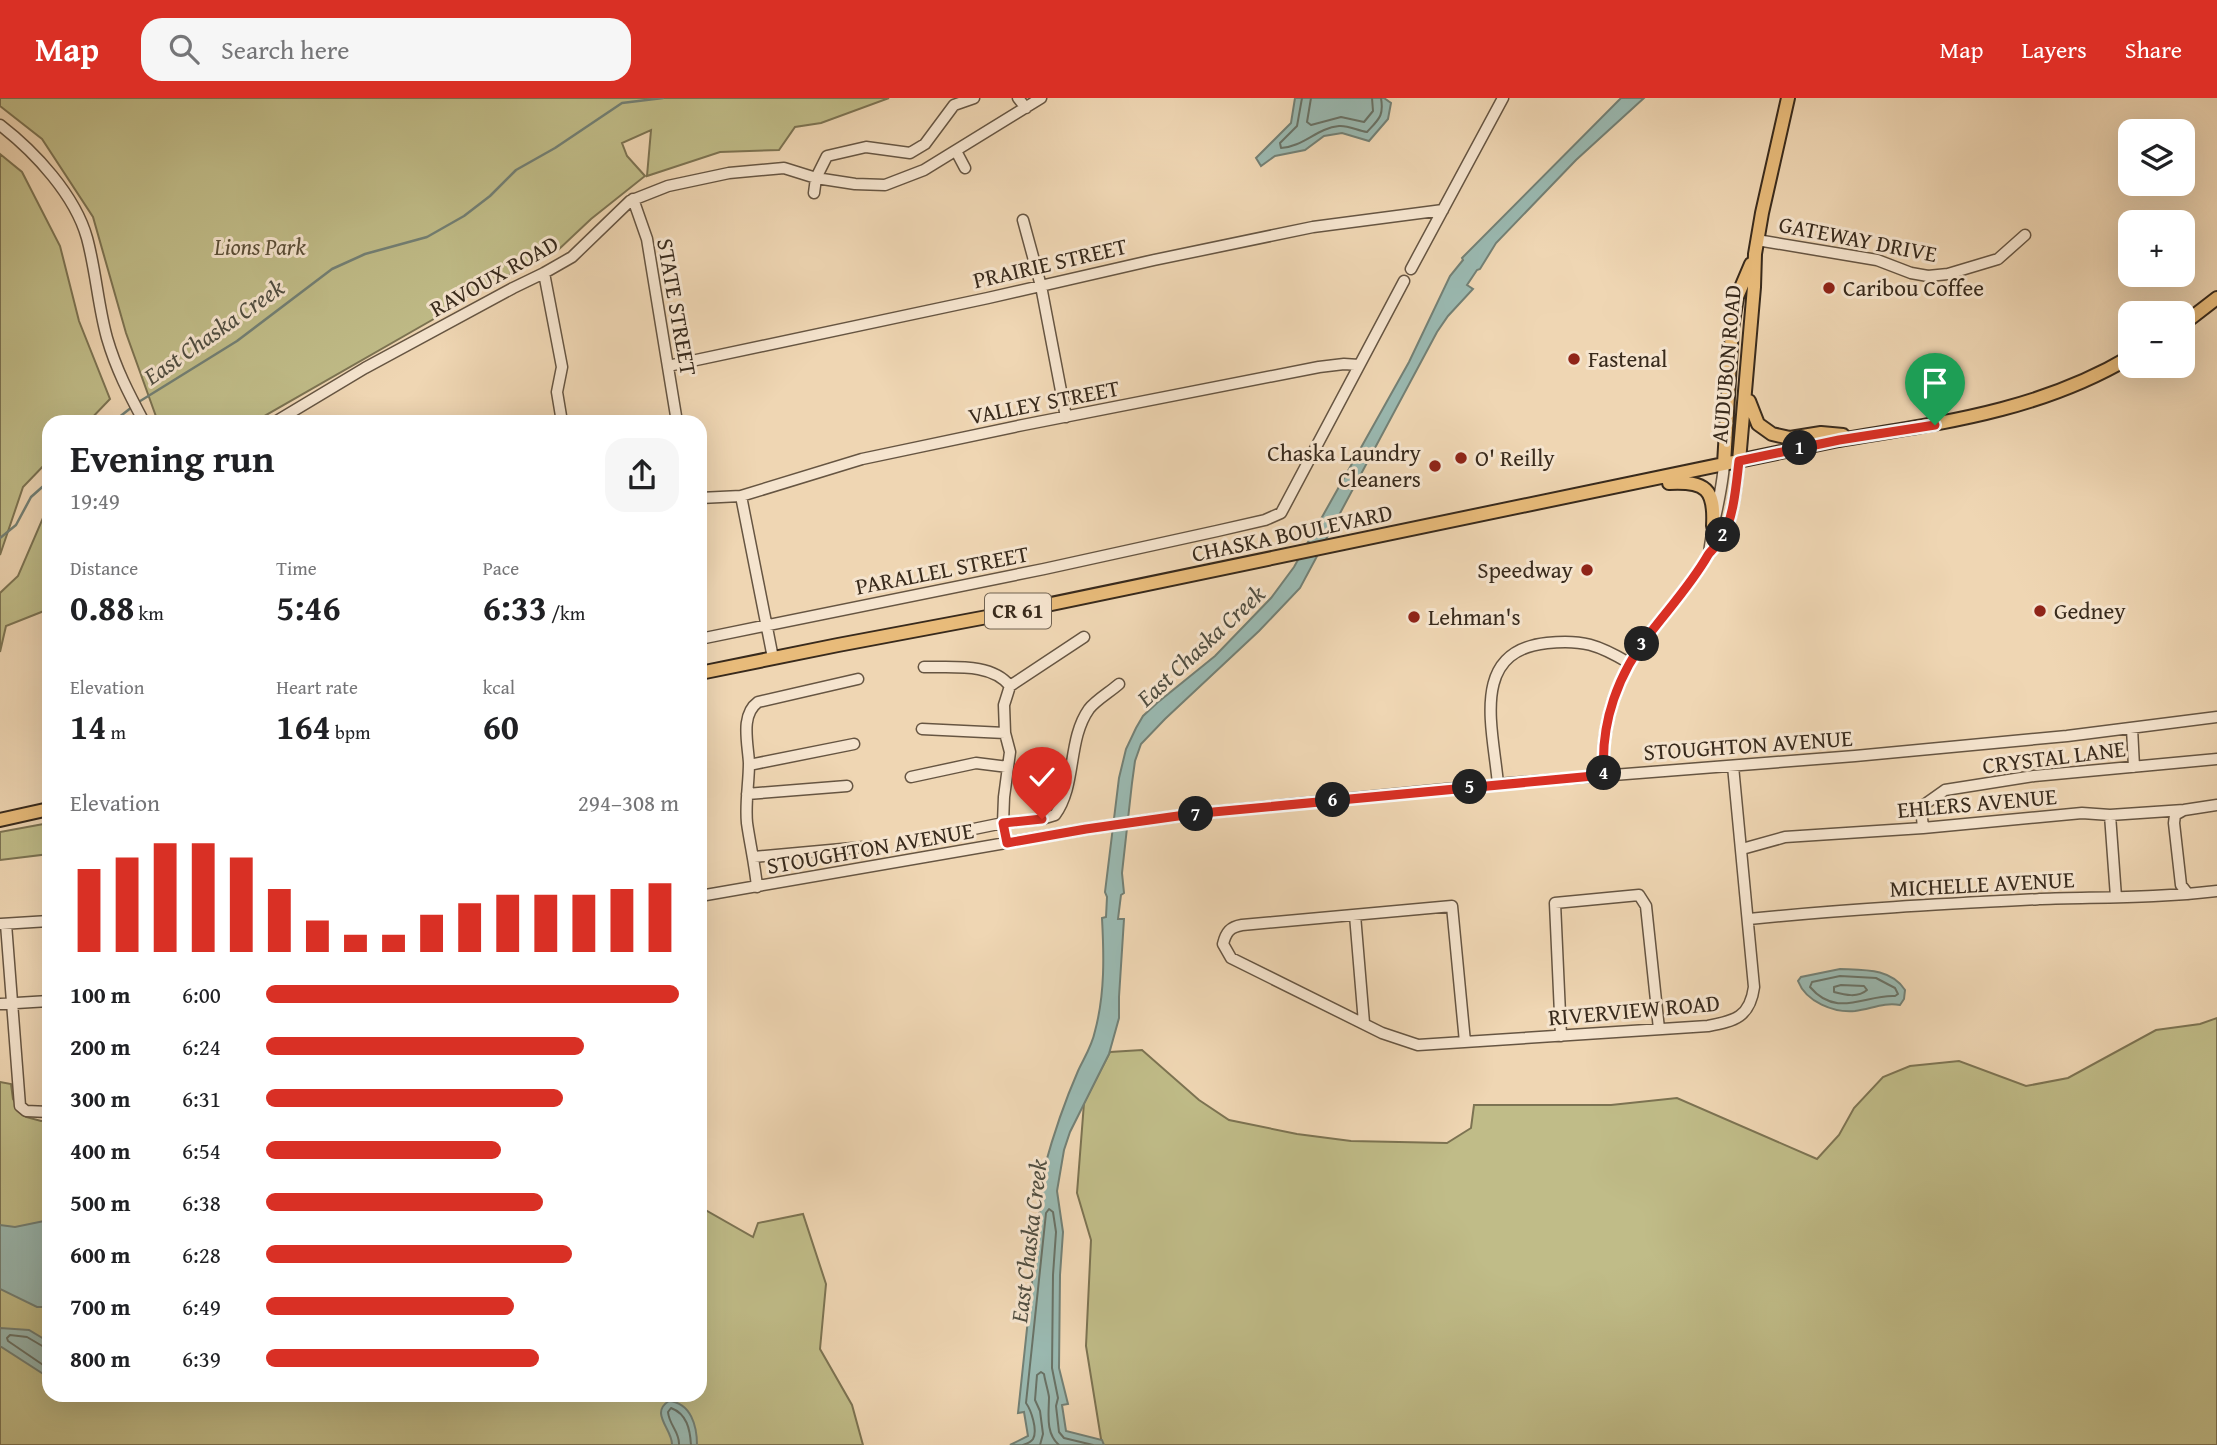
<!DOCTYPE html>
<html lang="en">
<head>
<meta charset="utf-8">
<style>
	:root { --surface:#fff; --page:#f6f6f6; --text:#202124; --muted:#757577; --accent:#d93025 }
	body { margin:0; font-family:"Gentium Book Plus",serif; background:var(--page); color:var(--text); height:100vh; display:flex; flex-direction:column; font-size:26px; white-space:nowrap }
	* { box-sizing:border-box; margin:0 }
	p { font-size:23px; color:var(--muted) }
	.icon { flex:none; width:38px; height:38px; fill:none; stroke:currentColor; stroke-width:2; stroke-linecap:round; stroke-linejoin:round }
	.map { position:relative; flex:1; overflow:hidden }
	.drawer { position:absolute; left:42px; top:317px; width:665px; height:987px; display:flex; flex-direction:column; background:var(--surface); border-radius:21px; box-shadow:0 7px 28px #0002 }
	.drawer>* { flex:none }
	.buttons { position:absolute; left:2118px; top:21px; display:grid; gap:14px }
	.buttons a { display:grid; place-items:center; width:77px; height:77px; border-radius:14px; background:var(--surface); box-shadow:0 7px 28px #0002; font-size:35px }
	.pin { position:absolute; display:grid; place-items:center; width:60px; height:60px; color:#fff; margin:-72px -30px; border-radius:50% 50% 50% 0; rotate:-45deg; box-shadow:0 0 7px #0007 }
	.pin .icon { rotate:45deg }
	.km { position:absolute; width:35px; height:35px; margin:-18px; border-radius:50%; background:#222; color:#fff; font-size:19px; line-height:35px; text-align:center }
	.round { display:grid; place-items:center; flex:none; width:74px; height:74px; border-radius:21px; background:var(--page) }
	.head { display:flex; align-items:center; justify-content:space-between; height:119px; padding:0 28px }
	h1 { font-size:38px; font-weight:700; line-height:52px }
	.metrics { display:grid; grid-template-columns:repeat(3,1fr); gap:10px; height:119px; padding:7px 28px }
	.metrics div { display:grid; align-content:center }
	.metrics b { font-size:35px; font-weight:700 }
	.metrics small { font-size:19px; font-weight:400 }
	.metrics p { font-size:19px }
	.chart { height:196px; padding:14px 28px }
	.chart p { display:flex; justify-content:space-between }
	.chart svg { width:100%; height:126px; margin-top:7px; stroke:var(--accent); stroke-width:6 }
	ul { padding:0 28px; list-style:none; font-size:23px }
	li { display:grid; grid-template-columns:112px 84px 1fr; align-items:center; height:52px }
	li i { height:18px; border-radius:9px; background:var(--accent) }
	header { display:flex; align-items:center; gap:42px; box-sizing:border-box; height:98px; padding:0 35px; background:var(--accent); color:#fff }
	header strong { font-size:33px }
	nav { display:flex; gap:38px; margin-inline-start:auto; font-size:24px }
	.search { width:490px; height:63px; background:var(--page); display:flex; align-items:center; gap:18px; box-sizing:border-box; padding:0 24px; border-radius:21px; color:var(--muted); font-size:26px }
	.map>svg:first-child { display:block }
</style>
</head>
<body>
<header>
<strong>Map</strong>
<div class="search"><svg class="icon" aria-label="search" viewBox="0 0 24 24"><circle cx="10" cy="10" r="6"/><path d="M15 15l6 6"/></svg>Search here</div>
<nav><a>Map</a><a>Layers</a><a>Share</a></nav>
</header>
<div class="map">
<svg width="2217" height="1347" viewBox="0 0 2217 1347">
	<rect width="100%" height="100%" fill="#efd6b3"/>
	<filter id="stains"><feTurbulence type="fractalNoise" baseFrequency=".00286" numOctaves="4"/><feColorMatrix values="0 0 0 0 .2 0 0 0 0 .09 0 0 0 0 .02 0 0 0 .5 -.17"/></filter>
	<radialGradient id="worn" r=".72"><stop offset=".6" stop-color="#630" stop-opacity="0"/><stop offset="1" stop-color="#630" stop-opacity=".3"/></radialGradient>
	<path fill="#c0bc88" stroke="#7c7352" stroke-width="2" d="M0 0H889L821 25 795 29 779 52 720 54 647 78 651 32 622 45 627 58 645 78 591 121 556 154 474 194 439 218 254 324H158L126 235 93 119 42 41 0 8Z
		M0 56 22 74 60 148 79 223 110 301 88 324H49V362L23 389 0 457Z
		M49 406V511L6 528 0 554V495L18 478Z
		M49 725V756L0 762V734Z
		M2217 920V1347H1102L1086 1248 1091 1142 1077 1095 1084 1005 1110 954 1142 952 1199 1002 1229 1022 1297 1036 1351 1043 1447 1045 1471 1030 1474 1007H1611L1677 1000 1817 1061 1839 1037 1854 1010 1883 979 1910 968 1959 963 2026 988 2068 980 2156 932 2200 926Z
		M0 984 11 986 13 1001 26 1019 41 1023 49 1022V1297H700V1109L753 1139 758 1125 803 1116 826 1186 820 1251 852 1307 863 1347H0Z"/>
	<path fill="#9ab9b1" stroke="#738075" stroke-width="2" d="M1295 0H1384L1391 5 1388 21 1369 43 1342 35 1324 38 1305 52 1275 58 1261 68 1256 60 1291 25Z
		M1621 0H1644L1576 62 1496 145 1480 171 1477 172 1467 187 1473 191 1448 218 1437 234 1300 490 1259 533 1165 621 1141 646 1135 663 1132 685 1122 775 1124 795 1121 797 1118 821H1124L1119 899V920L1109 956 1070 1034 1064 1052 1057 1093 1063 1134 1060 1177 1059 1270 1068 1306 1062 1307 1066 1333 1102 1342 1104 1347H1010L1028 1338 1024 1314 1018 1315 1044 1071C1053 1038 1064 1005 1078 973 1084 960 1092 948 1095 933 1105 896 1104 857 1102 820L1106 819 1107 799 1105 794 1119 680 1126 651 1136 630 1143 618 1157 605 1215 558 1271 500 1294 469 1409 264 1450 178 1463 162 1462 160Z
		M1840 871C1863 872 1891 870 1905 892L1904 901 1900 907C1884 904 1871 911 1855 913 1834 915 1806 904 1798 883L1801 879Z
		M49 1122V1209H37L0 1191V1127L15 1129Z
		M0 1230 29 1232 49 1244 48 1279 0 1248Z
		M669 1303C691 1305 697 1328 697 1347H672C673 1332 649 1315 669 1303Z"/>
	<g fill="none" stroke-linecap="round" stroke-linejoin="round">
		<path stroke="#697266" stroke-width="2" d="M1302 0 1297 28 1280 45 1281 50C1303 49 1317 30 1339 28 1348 27 1358 33 1367 34 1379 21 1384 18 1381 0
			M1311 0 1307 24 1311 27 1341 19 1364 24 1373 13 1372 0
			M1840 878 1876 880 1895 890 1898 896 1895 898C1866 896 1837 921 1810 889L1812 884Z
			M1841 887 1864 888 1867 892C1858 900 1845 897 1834 894V889Z
			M49 1249H44L27 1239 10 1237 7 1240 8 1243 49 1271
			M679 1347C680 1334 669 1327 668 1314L671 1310C687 1316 690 1331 691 1347
			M1023 1347C1026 1346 1031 1344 1033 1341 1038 1332 1031 1312 1026 1305L1046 1115 1049 1111 1053 1114 1056 1134 1053 1177 1052 1270 1058 1300 1056 1308 1059 1334 1064 1340 1093 1347
			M1040 1347 1043 1336 1040 1313 1035 1302 1037 1277 1041 1274 1044 1276C1045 1283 1048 1292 1049 1299 1049 1315 1045 1335 1059 1347"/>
		<path stroke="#738075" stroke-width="2.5" d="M137 305 237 243 332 171 365 156 427 139 464 118 490 98 516 72 555 50 622 5 663 0
			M113 324 132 309
			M0 440 16 427 31 399 49 383"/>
		<g stroke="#665542" stroke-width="13">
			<path id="minor" d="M1018 0 1026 10
				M0 27C35 54 75 97 87 140 96 173 98 208 107 240 116 271 129 296 144 324
				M956 53 965 70
				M814 95 816 80 827 58 866 49 910 55 925 46 954 7 974 0
				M633 101 647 141 677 324
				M1023 122 1041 188 1066 319
				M1757 142 1877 162 1911 175 1928 178 1948 176 1998 161 2025 137
				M1411 171 1503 0
				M544 175 562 269 557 294 562 324
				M668 268 988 200 1154 162 1313 129 1443 112
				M275 324 365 270 513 190 544 175 572 159 630 103 668 88 729 75 784 70 816 80 855 86 885 87 924 72 1041 0
				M741 398 773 560
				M700 400 741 398 862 361 1023 327 1319 269 1344 266 1359 267
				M1709 456C1712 426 1722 397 1724 366
				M700 541 1044 471 1217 433 1265 422 1281 415 1404 183
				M924 569C951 570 991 564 1010 588L1004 607 1005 635 1010 654 1004 699 1003 725 1007 745
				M1010 588 1084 539
				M2132 630 2134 669
				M922 631 1005 635
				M749 667 854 646
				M1604 677C1600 625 1618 575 1651 534 1671 508 1692 485 1708 457 1712 451 1718 447 1722 441 1734 418 1736 388 1739 363
				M911 679 976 665 1008 669
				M1498 686C1493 630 1469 553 1547 545 1582 541 1599 547 1629 565
				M747 696 847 688
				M2184 712 2175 717 2174 725 2181 787 2188 796
				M2110 717 2116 799
				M1923 730 1921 709 1945 692 2034 678 2217 661
				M915 743 1003 725 1042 721 1055 717C1077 687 1067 642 1089 611 1096 602 1110 594 1119 586
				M1742 751 1785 739 1923 730 2082 715 2110 717 2184 712 2217 707
				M754 759 864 749
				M757 789C755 767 750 746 747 725 745 705 749 685 749 665 748 645 740 617 758 604L858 581
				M700 798 1086 731 1192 716 1498 686 1855 658 2067 638 2217 619
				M1355 817 1364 925
				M1749 821C1846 811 1944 806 2041 801 2100 799 2159 800 2217 793
				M1 826 49 823
				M6 826 20 1008 26 1013 49 1014
				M0 906 49 903
				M1561 938 1555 805 1639 797 1646 808 1659 931
				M1465 944 1452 808 1242 827C1230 829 1226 834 1223 846L1231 860 1382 935 1418 947 1708 928C1735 923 1750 919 1754 889L1733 668"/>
		</g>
		<g stroke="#382a1c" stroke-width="16">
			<path id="major" d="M2182 227 2217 200
				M1749 303 1758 326 1772 336 1790 340 1821 335 1843 337
				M1739 363 1754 189 1755 156 1762 115 1788 0
				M1724 366 1732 230 1737 199 1751 166
				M1669 385C1706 383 1715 391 1713 428
				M700 575 838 547 1003 516 1839 342C1941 325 2039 313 2130 259
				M0 722 49 711"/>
		</g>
		<use href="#minor" stroke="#f5e4ce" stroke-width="10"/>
		<use href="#major" stroke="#e8bb7a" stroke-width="12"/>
	</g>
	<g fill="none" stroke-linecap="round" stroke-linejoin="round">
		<g stroke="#fff" stroke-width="14">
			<path id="route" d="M1042 721 1003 725 1007 745 1086 731 1192 716 1604 677C1600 625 1618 575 1651 534 1671 508 1692 485 1708 457 1712 451 1718 447 1722 441 1734 418 1736 388 1739 363L1839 342 1935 327"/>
		</g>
		<use href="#route" stroke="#d93025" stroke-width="9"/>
	</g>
	<g fill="#8f2418" stroke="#f5e4ce" stroke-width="2.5">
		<circle cx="1829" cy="190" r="7"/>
		<circle cx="1574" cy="261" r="7"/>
		<circle cx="1461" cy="360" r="7"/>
		<circle cx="1435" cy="368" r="7"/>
		<circle cx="1587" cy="472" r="7"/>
		<circle cx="2040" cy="513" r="7"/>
		<circle cx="1414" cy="519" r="7"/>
	</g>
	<g text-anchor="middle" stroke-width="6" stroke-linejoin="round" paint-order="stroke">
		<rect fill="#f5e4ce" stroke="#716251" stroke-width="2" x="985" y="495.5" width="66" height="35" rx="5"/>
		<g font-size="21" font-weight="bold" fill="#382a1c">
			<text x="1018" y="520">CR 61</text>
		</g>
		<g font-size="23" fill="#382a1c" stroke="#f5e4ce">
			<text transform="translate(1858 141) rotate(11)" y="8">GATEWAY DRIVE</text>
			<text transform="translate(1050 165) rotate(-13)" y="8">PRAIRIE STREET</text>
			<text transform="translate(494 178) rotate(-29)" y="8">RAVOUX ROAD</text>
			<text transform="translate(677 209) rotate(80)" y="8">STATE STREET</text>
			<text transform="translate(1726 266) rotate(-85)" y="8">AUDUBON ROAD</text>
			<text transform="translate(1044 304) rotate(-11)" y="8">VALLEY STREET</text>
			<text transform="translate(1292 435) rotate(-12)" y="8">CHASKA BOULEVARD</text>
			<text transform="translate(942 472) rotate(-11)" y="8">PARALLEL STREET</text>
			<text transform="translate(1748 647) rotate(-4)" y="8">STOUGHTON AVENUE</text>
			<text transform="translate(2054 659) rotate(-7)" y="8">CRYSTAL LANE</text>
			<text transform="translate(1977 705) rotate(-5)" y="8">EHLERS AVENUE</text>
			<text transform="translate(870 750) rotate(-10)" y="8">STOUGHTON AVENUE</text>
			<text transform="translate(1982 786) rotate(-3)" y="8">MICHELLE AVENUE</text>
			<text transform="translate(1634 912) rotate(-5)" y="8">RIVERVIEW ROAD</text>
		</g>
		<g font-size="23" font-style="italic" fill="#5a4e37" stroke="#f5e4ce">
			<text x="260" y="157">Lions Park</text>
		</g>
		<g font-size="23" fill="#382a1c" stroke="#f5e4ce" text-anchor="start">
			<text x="1843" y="198">Caribou Coffee</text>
			<text x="1588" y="269">Fastenal</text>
			<text x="1421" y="363" text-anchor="end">Chaska Laundry<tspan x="1421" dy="26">Cleaners</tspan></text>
			<text x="1475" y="368">O' Reilly</text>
			<text x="1573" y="480" text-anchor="end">Speedway</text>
			<text x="2054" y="521">Gedney</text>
			<text x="1428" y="527">Lehman's</text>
		</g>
		<g font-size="24" font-style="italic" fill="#504e41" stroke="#f5e4ce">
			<text transform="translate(214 234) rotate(-35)" y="8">East Chaska Creek</text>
			<text transform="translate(1201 548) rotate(-43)" y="8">East Chaska Creek</text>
			<text transform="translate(1029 1143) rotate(-83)" y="8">East Chaska Creek</text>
		</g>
	</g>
	<rect width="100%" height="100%" filter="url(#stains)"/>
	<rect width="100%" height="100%" fill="url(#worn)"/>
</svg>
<div class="buttons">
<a><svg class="icon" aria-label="layers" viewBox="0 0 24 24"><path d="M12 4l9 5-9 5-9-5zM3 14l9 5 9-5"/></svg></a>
<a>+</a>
<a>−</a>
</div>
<div class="pin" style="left:1935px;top:327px;background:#1e9e55"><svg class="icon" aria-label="arrive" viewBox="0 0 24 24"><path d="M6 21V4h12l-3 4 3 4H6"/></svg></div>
<div class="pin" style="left:1042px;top:721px;background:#d93025"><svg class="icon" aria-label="check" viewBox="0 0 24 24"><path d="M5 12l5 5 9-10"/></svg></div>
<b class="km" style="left:1800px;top:350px">1</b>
<b class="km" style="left:1723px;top:437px">2</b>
<b class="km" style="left:1642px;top:546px">3</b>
<b class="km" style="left:1604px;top:675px">4</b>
<b class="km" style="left:1470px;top:689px">5</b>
<b class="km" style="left:1333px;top:702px">6</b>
<b class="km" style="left:1196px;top:716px">7</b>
<section class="drawer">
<div class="head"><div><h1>Evening run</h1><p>19:49</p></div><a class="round"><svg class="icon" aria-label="share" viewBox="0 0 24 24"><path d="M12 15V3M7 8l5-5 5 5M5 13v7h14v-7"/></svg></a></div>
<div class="metrics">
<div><p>Distance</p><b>0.88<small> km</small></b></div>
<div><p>Time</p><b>5:46</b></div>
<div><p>Pace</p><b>6:33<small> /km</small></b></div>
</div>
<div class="metrics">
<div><p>Elevation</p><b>14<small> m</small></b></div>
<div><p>Heart rate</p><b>164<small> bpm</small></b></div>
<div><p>kcal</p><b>60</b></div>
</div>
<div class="chart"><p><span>Elevation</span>294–308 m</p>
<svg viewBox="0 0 160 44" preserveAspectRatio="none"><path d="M5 44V15M15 44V11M25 44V6M35 44V6M45 44V11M55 44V22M65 44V33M75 44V38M85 44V38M95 44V31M105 44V27M115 44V24M125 44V24M135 44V24M145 44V22M155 44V20"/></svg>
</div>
<ul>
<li><b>100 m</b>6:00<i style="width:100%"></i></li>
<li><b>200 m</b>6:24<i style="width:77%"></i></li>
<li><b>300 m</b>6:31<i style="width:72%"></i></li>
<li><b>400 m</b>6:54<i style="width:57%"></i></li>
<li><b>500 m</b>6:38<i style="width:67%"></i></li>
<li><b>600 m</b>6:28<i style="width:74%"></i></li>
<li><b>700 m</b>6:49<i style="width:60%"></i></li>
<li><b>800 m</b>6:39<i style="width:66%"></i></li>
</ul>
</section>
</div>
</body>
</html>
